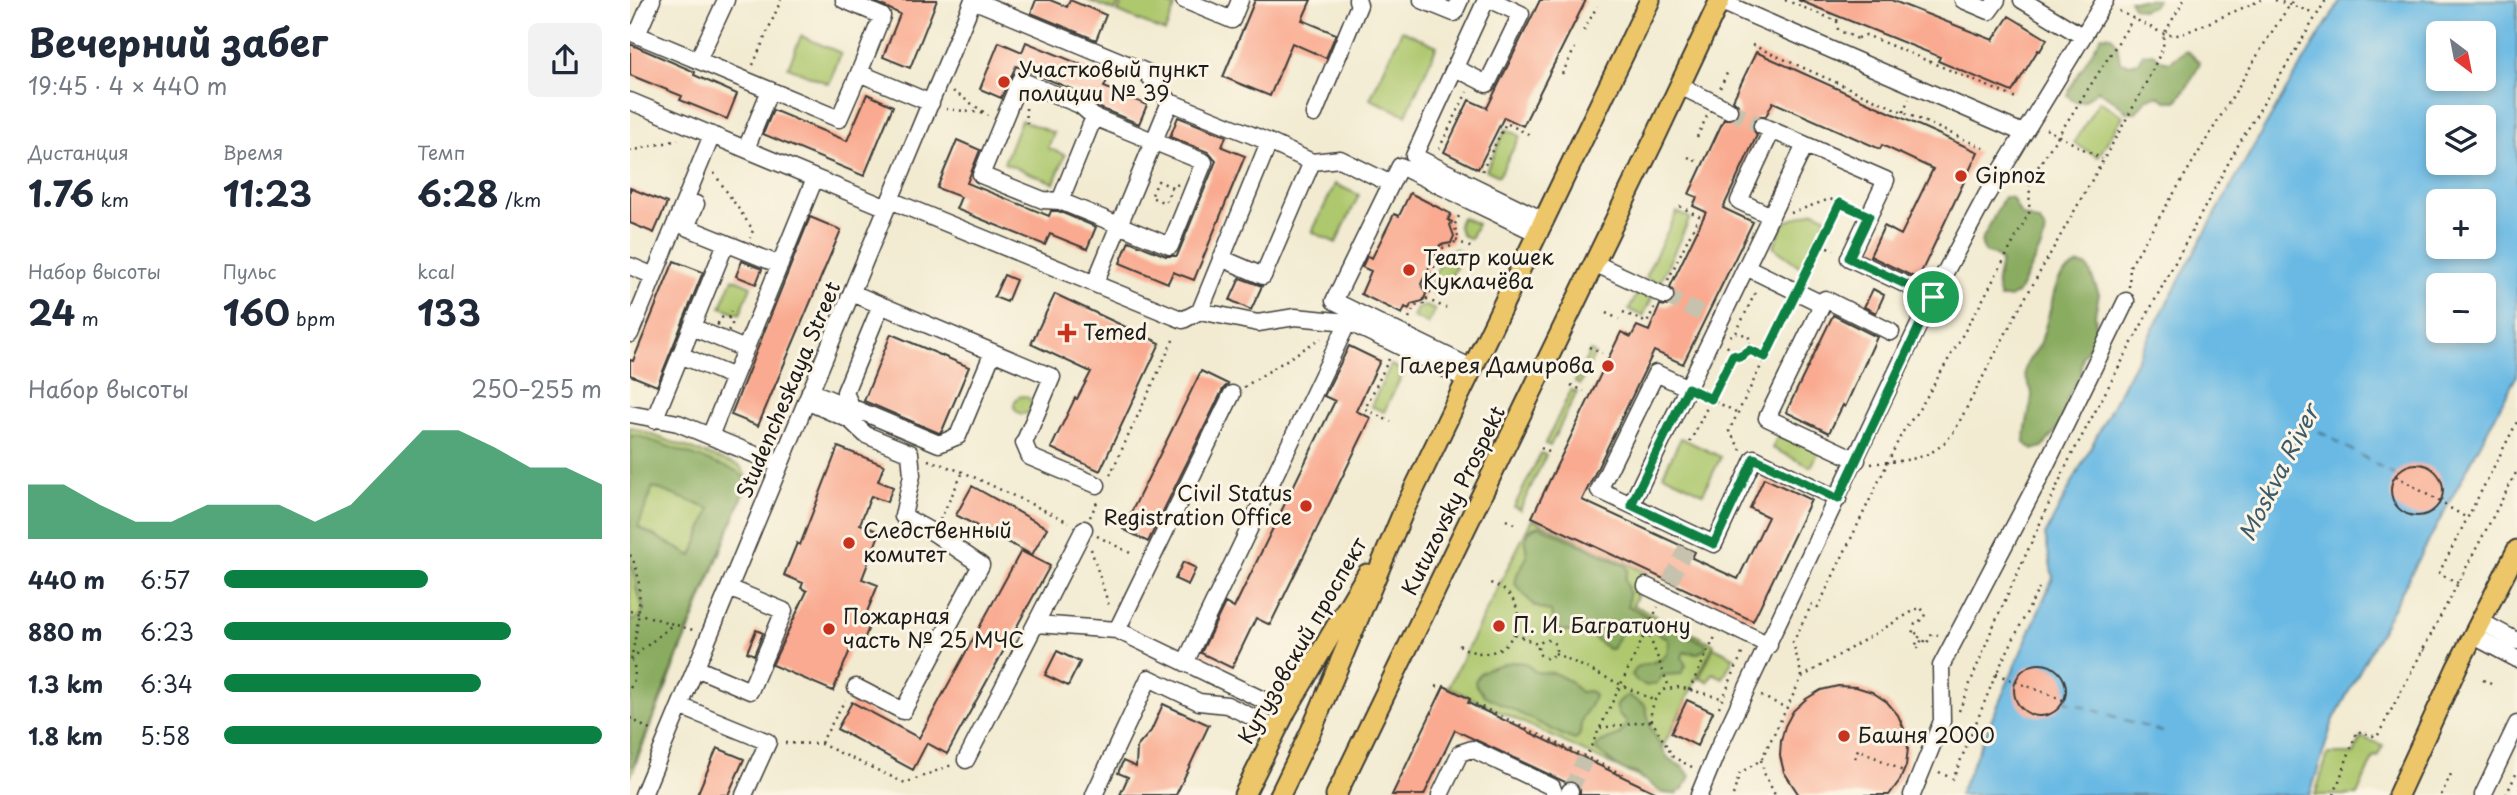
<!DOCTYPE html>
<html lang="ru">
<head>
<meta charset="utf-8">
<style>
	:root { --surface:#fff; --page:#f2f2f3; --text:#1f2937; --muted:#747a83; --accent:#0b8043 }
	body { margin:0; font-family:"Playpen Sans",sans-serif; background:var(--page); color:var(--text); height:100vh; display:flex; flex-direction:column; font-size:26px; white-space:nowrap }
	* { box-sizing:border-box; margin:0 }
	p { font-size:23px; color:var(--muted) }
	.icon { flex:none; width:38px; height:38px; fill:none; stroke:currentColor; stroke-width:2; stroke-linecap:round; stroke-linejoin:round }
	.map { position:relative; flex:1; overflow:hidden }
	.side { display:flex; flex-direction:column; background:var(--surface); width:630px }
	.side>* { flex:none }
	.needle { width:46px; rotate:148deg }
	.buttons { position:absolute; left:1796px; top:21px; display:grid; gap:14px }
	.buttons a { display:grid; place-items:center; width:70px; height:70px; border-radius:10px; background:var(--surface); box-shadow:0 4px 10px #0003; font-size:35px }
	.pin { position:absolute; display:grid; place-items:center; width:60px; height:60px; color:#fff; margin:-30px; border:4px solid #fff; border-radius:50%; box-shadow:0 2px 7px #0007 }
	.round { display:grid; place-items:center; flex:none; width:74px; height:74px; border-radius:10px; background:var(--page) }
	.overview { display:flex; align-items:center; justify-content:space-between; height:119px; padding:0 28px }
	h1 { font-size:38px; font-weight:700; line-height:52px }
	.metrics { display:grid; grid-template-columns:repeat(3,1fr); gap:10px; height:119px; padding:7px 28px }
	.metrics div { display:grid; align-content:center }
	.metrics b { font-size:35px; font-weight:700 }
	.metrics small { font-size:19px; font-weight:400 }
	.metrics p { font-size:19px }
	.chart { height:196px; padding:14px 28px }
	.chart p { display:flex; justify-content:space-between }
	.chart svg { width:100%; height:126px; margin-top:7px; fill:var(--accent); opacity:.7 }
	ul { padding:0 28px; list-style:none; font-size:23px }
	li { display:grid; grid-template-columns:112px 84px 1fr; align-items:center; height:52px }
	li i { height:18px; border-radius:9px; background:var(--accent) }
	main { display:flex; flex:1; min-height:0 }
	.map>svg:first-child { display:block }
</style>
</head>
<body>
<main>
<section class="side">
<div class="overview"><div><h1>Вечерний забег</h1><p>19:45 · 4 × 440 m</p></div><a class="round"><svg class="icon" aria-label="share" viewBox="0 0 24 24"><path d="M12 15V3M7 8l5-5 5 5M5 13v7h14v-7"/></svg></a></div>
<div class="metrics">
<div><p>Дистанция</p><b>1.76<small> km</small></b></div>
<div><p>Время</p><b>11:23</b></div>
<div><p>Темп</p><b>6:28<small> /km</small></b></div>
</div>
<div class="metrics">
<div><p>Набор высоты</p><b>24<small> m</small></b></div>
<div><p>Пульс</p><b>160<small> bpm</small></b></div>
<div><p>kcal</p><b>133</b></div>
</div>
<div class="chart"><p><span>Набор высоты</span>250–255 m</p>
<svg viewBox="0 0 160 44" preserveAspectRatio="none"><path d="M0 44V25L10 25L20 32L30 38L40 38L50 32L60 32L70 32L80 38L90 32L100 19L110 6L120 6L130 12L140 19L150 19L160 25V44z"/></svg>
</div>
<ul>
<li><b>440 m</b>6:57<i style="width:54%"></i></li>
<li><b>880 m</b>6:23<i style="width:76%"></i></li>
<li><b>1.3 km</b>6:34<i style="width:68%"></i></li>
<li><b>1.8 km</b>5:58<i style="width:100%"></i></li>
</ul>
</section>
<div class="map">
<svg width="1887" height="795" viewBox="0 0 1887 795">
	<rect width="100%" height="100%" fill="#fcf5e5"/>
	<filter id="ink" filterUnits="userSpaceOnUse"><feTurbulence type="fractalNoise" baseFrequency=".0143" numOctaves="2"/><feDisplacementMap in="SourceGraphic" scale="14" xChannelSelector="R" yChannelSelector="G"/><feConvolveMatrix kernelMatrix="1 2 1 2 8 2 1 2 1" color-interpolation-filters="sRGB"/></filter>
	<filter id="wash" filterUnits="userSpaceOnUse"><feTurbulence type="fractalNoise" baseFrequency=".00686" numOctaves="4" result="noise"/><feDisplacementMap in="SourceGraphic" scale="28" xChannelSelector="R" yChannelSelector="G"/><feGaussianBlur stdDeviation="1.57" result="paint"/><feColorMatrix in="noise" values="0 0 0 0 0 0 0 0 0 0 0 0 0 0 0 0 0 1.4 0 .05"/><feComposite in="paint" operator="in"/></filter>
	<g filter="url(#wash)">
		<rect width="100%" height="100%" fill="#f2ebd1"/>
		<path fill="#aec86e" stroke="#657245" stroke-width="2" d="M457 0H490L485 11Z
			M493 0H528L545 7 535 32 488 12Z
			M772 30 807 46 776 115 740 99Z
			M171 36 211 53 199 84 158 67Z
			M1469 101 1493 116 1468 157 1444 143Z
			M391 120 424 133 418 148 435 155 424 183 374 163Z
			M876 129 890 136 869 176 856 170Z
			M705 184 729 195 706 243 682 232Z
			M1184 211 1197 217 1172 268 1143 247 1155 222Z
			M1047 212 1060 218 1029 284 1015 277Z
			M832 217 847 224 840 239 832 235 828 225Z
			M826 249 833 253 811 297 804 294 800 284 816 252Z
			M103 278 121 286 110 314 91 307Z
			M1008 291 1022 298 1013 316 999 310Z
			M796 306 805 310 798 324 783 317 787 308Z
			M960 351 965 354 950 385 945 382Z
			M761 365 774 371 754 412 741 406Z
			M941 390 947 392 920 446 915 444Z
			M384 405a9 9 0 1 1 18 0a9 9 0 1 1-18 0Z
			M0 427 110 466 119 481 0 778Z
			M1150 431 1190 450 1181 467 1142 448Z
			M1051 438 1091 457 1073 493 1033 474Z
			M911 453 916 455 890 510 884 507Z
			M902 519 1017 573 1003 605 1084 644 1016 781 818 687Z
			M1084 647 1104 657 1093 678 1083 673 1078 682 1069 678Z
			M1731 737 1753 745 1748 757 1744 756 1727 795H1685L1698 754H1724Z"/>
		<path fill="#8aac61" stroke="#53643e" stroke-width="2" fill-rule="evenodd" d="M1499 0H1527L1522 6 1512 10 1503 7Z
			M1472 35 1481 36 1487 44 1490 62 1499 64 1508 62 1513 54 1524 53 1531 60 1540 62 1556 50 1570 62C1568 69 1552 97 1546 101H1536L1528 96 1517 98 1506 112H1496C1490 102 1478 98 1468 90L1454 101 1445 102 1437 95 1440 88Z
			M1374 197 1382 198 1391 215 1410 222 1415 231 1412 245 1388 293 1379 298H1370C1363 283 1369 276 1371 261L1364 255 1354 252 1351 242Z
			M1449 264 1458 267 1469 294 1465 314 1467 335 1452 357 1450 376 1440 392 1431 424 1413 447 1403 450 1395 443C1394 426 1401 411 1402 395 1402 385 1393 380 1395 370 1396 360 1407 352 1411 342 1414 331 1418 318 1421 306 1426 284 1426 275 1449 264Z
			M6 435 107 471 118 482 3 766H0V620L3 621 12 614C14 601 10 603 7 592 4 581 6 573 0 563V437ZM23 487 80 509 62 556 8 527Z
			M910 526 996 566 998 570 995 579 999 593 998 606 1017 616 1015 625 1007 631 999 627 991 632 982 649H978L959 634 926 630 923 626 921 612 904 606 885 584 887 574 897 557C895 544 893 528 910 526Z
			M1030 621 1076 644V649L1068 653 1054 652 1052 657 1056 666 1051 674 1033 675 1027 683 1017 686 1008 682 1002 675 1007 667C1023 660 1041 665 1038 639L1026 632 1024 627Z
			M881 662 895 663 906 672 924 673 940 681 950 692 960 691 964 695C963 705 957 709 953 717 948 727 954 733 945 740L937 737 855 696 846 686 845 681 850 673 859 668Z
			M998 696 1015 705 1021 729 1038 758 1054 768 1060 776 1054 788 1046 794 1032 793 1006 773 992 770 966 750 967 745C981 736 990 741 997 722L988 713 986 705 993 698Z"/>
		<path fill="#69b9e4" stroke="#426a80" stroke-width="2" fill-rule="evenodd" d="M1711 0H1887V375L1703 721 1680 795H1329L1423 578 1415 535C1509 354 1603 173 1711 0ZM1808 33H1853V79H1808ZM1808 117H1853V163H1808ZM1808 201H1853V247H1808ZM1808 285H1853V331H1808Z"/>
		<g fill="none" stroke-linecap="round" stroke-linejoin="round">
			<path stroke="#3b5b6c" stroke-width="2" stroke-dasharray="9 7" stroke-linecap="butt" d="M1675 423 1766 476
				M1433 700 1538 734"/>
		</g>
		<g id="blocks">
			<path fill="#f9aa90" d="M241 0H307L280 68 253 57 270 14Z
				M406 0H420L437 7 440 0 476 15 466 40 401 13Z
				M625 0H681L672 20 706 34 696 58 662 43 640 96 593 77Z
				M910 0H956L893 126 874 117 848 169 814 152 839 100 857 108Z
				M1168 0H1261L1363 40 1379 16 1417 39 1410 51 1408 50 1382 92 1308 61 1310 57Z
				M369 42 392 52 396 42 479 76 474 87 517 105 509 124 470 108 466 105 468 100 386 66 371 98 350 89Z
				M0 44 65 72 64 75 107 94 97 119 50 100 52 96 0 75Z
				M1126 52 1348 152 1288 279 1240 256 1254 226 1271 235 1303 169 1252 145 1250 149 1143 102 1136 116H1130L1123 121 1122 128 1127 135 1093 208 1123 222 1053 364 1024 351 952 500 1065 552 1062 558 1108 579 1138 517 1120 508 1134 478 1181 500 1123 621 902 517 991 332 1001 337 1007 326 1019 331 1030 305 1037 306 1044 301 1045 294 1040 287 1076 212 1063 206 1067 197 1059 194 1094 119H1104L1109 114 1108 105 1103 100Z
				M237 94 263 106 234 176 133 134 143 110 217 141Z
				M548 117 596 136 592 147 615 156 564 280 543 272 538 283 490 263 499 241 536 256H547L586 161 578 152 540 137Z
				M327 140 350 150 337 183 419 216 421 211H428L466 227 457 249 420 234 415 245 326 209 331 197 307 188Z
				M0 188 37 203 24 233 0 223Z
				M780 193 821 214 818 220 822 222 820 225 824 236 821 243 810 245 791 284 796 294 793 301 781 304 779 309 775 307 772 314 731 294 741 271 732 267 737 256 742 258 764 214 769 216Z
				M180 217 211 230 128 426 101 415Z
				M44 261 73 272 27 386 0 375V360L3 361Z
				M112 261 132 269 126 284 106 276Z
				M374 275 386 280 377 302 364 297Z
				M610 278 632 286 621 310 600 300Z
				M1243 289 1254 295 1246 313 1234 307Z
				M425 294 530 343 470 471 421 448 445 398 447 399 461 372 401 344Z
				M1203 315 1247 337 1215 407 1213 405 1199 433 1156 412Z
				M261 334 339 367 312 431 309 433 234 401Z
				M719 346 750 361 726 411 741 418 640 625 626 618 602 668 571 653 595 603 604 608 705 401 694 396Z
				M571 371 598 384 593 389 518 542 493 529Z
				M208 447 254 465 248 481 263 487 257 502 241 496 230 524 250 532 232 579 248 585 234 619 241 622 233 642 225 638 203 691 142 665 177 591 171 588 173 583 154 575 167 543 170 545Z
				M1761 490a26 26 0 1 1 52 0a26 26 0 1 1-52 0Z
				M342 486 417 528 402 555 326 515Z
				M391 551 420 566 317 754 297 743 283 770 207 729 222 702 289 738Z
				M553 562 566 568 558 585 545 579Z
				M126 630 133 633 124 655 117 652Z
				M427 651 450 662 438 686 415 675Z
				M1384 690a26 26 0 1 1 52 0a26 26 0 1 1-52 0Z
				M814 686 840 699 838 703 1031 795H950V790L945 782H935L825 730 794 795H762Z
				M1208 686 1226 687 1242 692 1257 702 1268 715 1275 731 1278 748 1276 766 1270 780 1259 795H1169L1154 772 1150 756 1151 741 1155 726 1163 711 1176 699 1191 690Z
				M1057 700 1083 712 1067 746 1041 733Z
				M533 704 579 725 546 795H490L498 777 488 773 493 761 506 767 507 747 521 731Z
				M87 748 114 759 98 795H67Z"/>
		</g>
	</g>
	<g filter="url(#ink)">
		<use href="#blocks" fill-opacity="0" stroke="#3c3b37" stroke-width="2"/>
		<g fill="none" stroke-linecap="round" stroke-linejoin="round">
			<path stroke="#c7c2ad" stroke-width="16" stroke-dasharray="16 8" stroke-linecap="butt" d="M1099 110 1132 126
				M1035 296 1077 316
				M1040 582 1056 548
				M940 791 955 759"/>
			<g stroke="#3c3b37" stroke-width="19">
				<path id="minor" d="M214 0 252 16 229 73
					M343 0 516 72 540 102 639 142 570 311
					M554 0 602 20 610 0
					M792 0 824 13 830 0
					M1333 0 1359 11 1367 0
					M1392 0 1452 36
					M1089 1 1393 133
					M0 32 209 119 229 73 301 103
					M7 35 22 0
					M68 60 96 0
					M825 68 857 84 891 14 861 0
					M390 80 450 105 464 117 574 162 540 246 430 201 413 200 351 175Z
					M1050 86 1099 110
					M0 101 257 208
					M684 114 729 5 727 0
					M1132 126 1256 180 1219 258 1302 297
					M1175 145 1001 505 1084 544 1124 458 1208 499
					M116 149 140 90
					M682 162 710 159 761 184
					M832 180 784 156 856 0
					M837 183 915 221
					M830 196 909 234
					M260 200 553 320 570 311 628 323 665 317 718 322 754 339
					M430 201 464 117
					M66 204 56 227 150 265
					M1141 216 1109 201 1142 130
					M591 258 633 276 682 162 639 142
					M964 263 1035 296
					M0 266 24 276
					M1116 267 1192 304
					M465 283 540 102
					M222 293 422 377 394 443 400 457 467 485
					M251 305 215 392 221 407 309 444 328 436 363 352
					M62 327 115 349
					M759 328 704 301 761 184 770 166 825 193
					M764 330 844 369
					M0 334 82 135
					M759 341 838 380
					M50 355 104 377
					M180 391 211 404 219 401
					M176 401 220 420 236 435 280 453 282 475 273 516 304 533 351 565 273 711 226 687
					M0 414 48 423 150 465
					M24 420 96 243
					M80 436 185 178
					M1227 460 1137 418 1195 299 1261 332
					M1001 505 969 490 1026 373 1058 388
					M1016 586 1139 645
					M1850 621 1887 641
					M407 624 487 630 656 711
					M487 630 602 394
					M1842 635 1887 659
					M555 663 718 322
					M66 668 120 691 154 611 99 588
					M50 706 138 742 114 795
					M336 760 454 529
					M13 795 343 0
					M464 795 519 678 569 702 597 705 647 729
					M810 795 830 753 842 749 922 787 925 795
					M938 795 940 791
					M1069 795 1088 749 1302 297 1356 196 1475 0
					M1282 795 1312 721 1311 666 1408 481 1496 301
					M1853 795 1887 724"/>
			</g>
			<g stroke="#3c3b37" stroke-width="23">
				<path id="major" d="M614 795 656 711 737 574
					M650 795 681 731 774 510 1020 0
					M706 795 1023 142 1090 0
					M1768 795 1827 667 1887 550"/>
			</g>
			<path stroke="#3c3b37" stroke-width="2.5" stroke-dasharray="2 5" stroke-linecap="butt" d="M1155 0 1207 21 1208 17
				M1645 0 1685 13
				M1489 11 1534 34 1550 35 1631 0
				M1207 21 1208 30 1228 39
				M954 31 967 6
				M1228 38 1236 35 1386 98
				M1122 45 1356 149
				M123 65 151 0
				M932 74 945 48
				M1090 88 1099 69
				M323 91 358 115
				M396 108 397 123
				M316 109 352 113
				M1273 112 1279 99
				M1416 129 1472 159
				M1067 137 1077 116
				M809 149 837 92
				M0 151 48 140
				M1058 157 1066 161
				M852 171 876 123 900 135
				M84 173 123 230 120 238
				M542 187 528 181 521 197 535 203 542 187 549 184
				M1161 213 1200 199 1223 209
				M826 240 844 249
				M1191 244 1204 250
				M1173 279 1210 203
				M1038 280 1069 216 1045 204
				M1499 287 1500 266 1636 41 1663 0
				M796 299 816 308
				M993 312 1017 323 1024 308
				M976 313 989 319
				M88 324a7 7 0 1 1 14 0a7 7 0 1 1-14 0Z
				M98 318 101 311
				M779 318 785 306 794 304 800 292 796 284 813 248 823 246 828 235 824 226 830 214
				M1100 336 1106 333 1126 291
				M1097 346 1103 355 1109 357 1120 350V339L1117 335 1106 333
				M959 347 972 353
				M1120 350 1135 357
				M759 359 735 409 761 422
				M941 385 954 391
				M614 387 691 338
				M1073 395 1108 413
				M1060 442 1103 355
				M911 448 923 454
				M1111 450 1099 431 1160 307
				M298 460 333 472 439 522
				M1241 464C1277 459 1302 463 1325 430L1385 316 1510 95 1533 48 1534 34 1554 0
				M480 475 545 336
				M1766 476 1837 518
				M460 517 468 500
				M310 520 333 472
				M876 520 888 526
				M467 536 504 555
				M461 549 479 606
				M0 555C17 580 7 631 1 659
				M1828 583 1809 573 1887 422
				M0 611 63 630
				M1017 630 1039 687
				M885 634 909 645
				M908 649a9 9 0 1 1 18 0a9 9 0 1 1-18 0Z
				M829 645C878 678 916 602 860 583
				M1793 650 1799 653
				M925 653 1023 700
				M1 659 42 625
				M1366 674 1433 700
				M1172 677 1163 642 1182 604 1188 607 1272 433 1292 405 1351 303 1399 213 1400 183 1406 170 1503 19
				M1853 680 1861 684
				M806 686 813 689
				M0 688C6 679 6 670 2 660
				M1059 690 1085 637
				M1131 696 1157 708
				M839 701 996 776
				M1089 707 1114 649
				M1329 711 1362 629 1438 462 1607 147 1696 0
				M0 718 23 732
				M970 728 1022 721
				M155 743 191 744 275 783 322 765
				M191 743 215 700
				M1225 758 1228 749 1273 771
				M955 759 1028 607
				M1131 760 1135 775 1145 795
				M1062 767 1043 757 1022 721 1021 714 1024 701 1033 690 1049 687 1091 698
				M1309 772 1323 779 1366 674 1409 588
				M1103 795 1110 773 1131 760 1172 677 1290 607 1295 613 1294 618 1285 624 1282 634 1288 633 1290 635 1285 647 1288 648 1292 639 1295 640 1294 643H1297L1302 634 1308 635
				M1704 795 1727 731 1747 737 1887 471
				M1811 795 1822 772
				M1876 795 1887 772"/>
			<use href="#minor" stroke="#fff" stroke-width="16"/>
			<use href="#major" stroke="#ecc669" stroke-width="19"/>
		</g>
	</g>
	<g fill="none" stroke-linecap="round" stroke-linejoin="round" filter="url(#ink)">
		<g stroke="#fff" stroke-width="14">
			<path id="route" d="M1210 203 1239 216 1219 258 1303 297 1208 499 1124 458 1084 544 1001 505 1058 388 1081 399 1103 355 1110 357 1120 350 1135 357Z"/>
		</g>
		<use href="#route" stroke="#0b8043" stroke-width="9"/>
	</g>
	<g fill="#c8321e" stroke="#fcf5e5" stroke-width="2.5">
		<circle cx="374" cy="82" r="7"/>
		<circle cx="1331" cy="176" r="7"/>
		<circle cx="779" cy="270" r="7"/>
		<path d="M433.5 322.5h7v7h7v7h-7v7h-7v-7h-7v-7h7z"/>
		<circle cx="978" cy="366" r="7"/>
		<circle cx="676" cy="506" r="7"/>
		<circle cx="219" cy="543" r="7"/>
		<circle cx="869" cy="626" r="7"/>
		<circle cx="199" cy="629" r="7"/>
		<circle cx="1214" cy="736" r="7"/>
	</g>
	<g text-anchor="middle" stroke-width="6" stroke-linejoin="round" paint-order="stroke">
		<g font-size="21" fill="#1c1c1c" stroke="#fcf5e5" text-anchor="start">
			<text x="388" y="77">Участковый пункт<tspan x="388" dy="24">полиции № 39</tspan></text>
			<text x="1345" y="183">Gipnoz</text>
			<text x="793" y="265">Театр кошек<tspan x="793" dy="24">Куклачёва</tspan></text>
			<text x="453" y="340">Temed</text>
			<text x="964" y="373" text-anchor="end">Галерея Дамирова</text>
			<text x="662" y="501" text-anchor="end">Civil Status<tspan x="662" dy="24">Registration Office</tspan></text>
			<text x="233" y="538">Следственный<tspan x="233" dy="24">комитет</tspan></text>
			<text x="213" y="624">Пожарная<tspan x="213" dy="24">часть № 25 МЧС</tspan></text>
			<text x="883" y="633">П. И. Багратиону</text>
			<text x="1228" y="743">Башня 2000</text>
		</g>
		<g font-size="21" fill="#1c1c1c" stroke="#fcf5e5">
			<text transform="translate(159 390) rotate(-67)" y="7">Studencheskaya Street</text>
			<text transform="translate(824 501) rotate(-64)" y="7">Kutuzovsky Prospekt</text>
			<text transform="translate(673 641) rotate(-60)" y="7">Кутузовский проспект</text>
		</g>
		<g font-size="23" font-style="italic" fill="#3b5b6c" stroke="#fcf5e5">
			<text transform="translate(1649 473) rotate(-63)" y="8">Moskva River</text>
		</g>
	</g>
</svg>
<div class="buttons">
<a><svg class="needle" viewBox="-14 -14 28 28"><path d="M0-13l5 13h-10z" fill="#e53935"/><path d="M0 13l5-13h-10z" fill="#747a83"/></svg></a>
<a><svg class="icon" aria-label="layers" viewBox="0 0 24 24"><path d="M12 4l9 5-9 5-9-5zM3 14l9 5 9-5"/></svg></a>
<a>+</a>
<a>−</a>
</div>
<div class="pin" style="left:1303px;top:297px;background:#1e9e55"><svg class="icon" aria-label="arrive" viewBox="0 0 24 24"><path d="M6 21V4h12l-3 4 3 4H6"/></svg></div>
</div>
</main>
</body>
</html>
